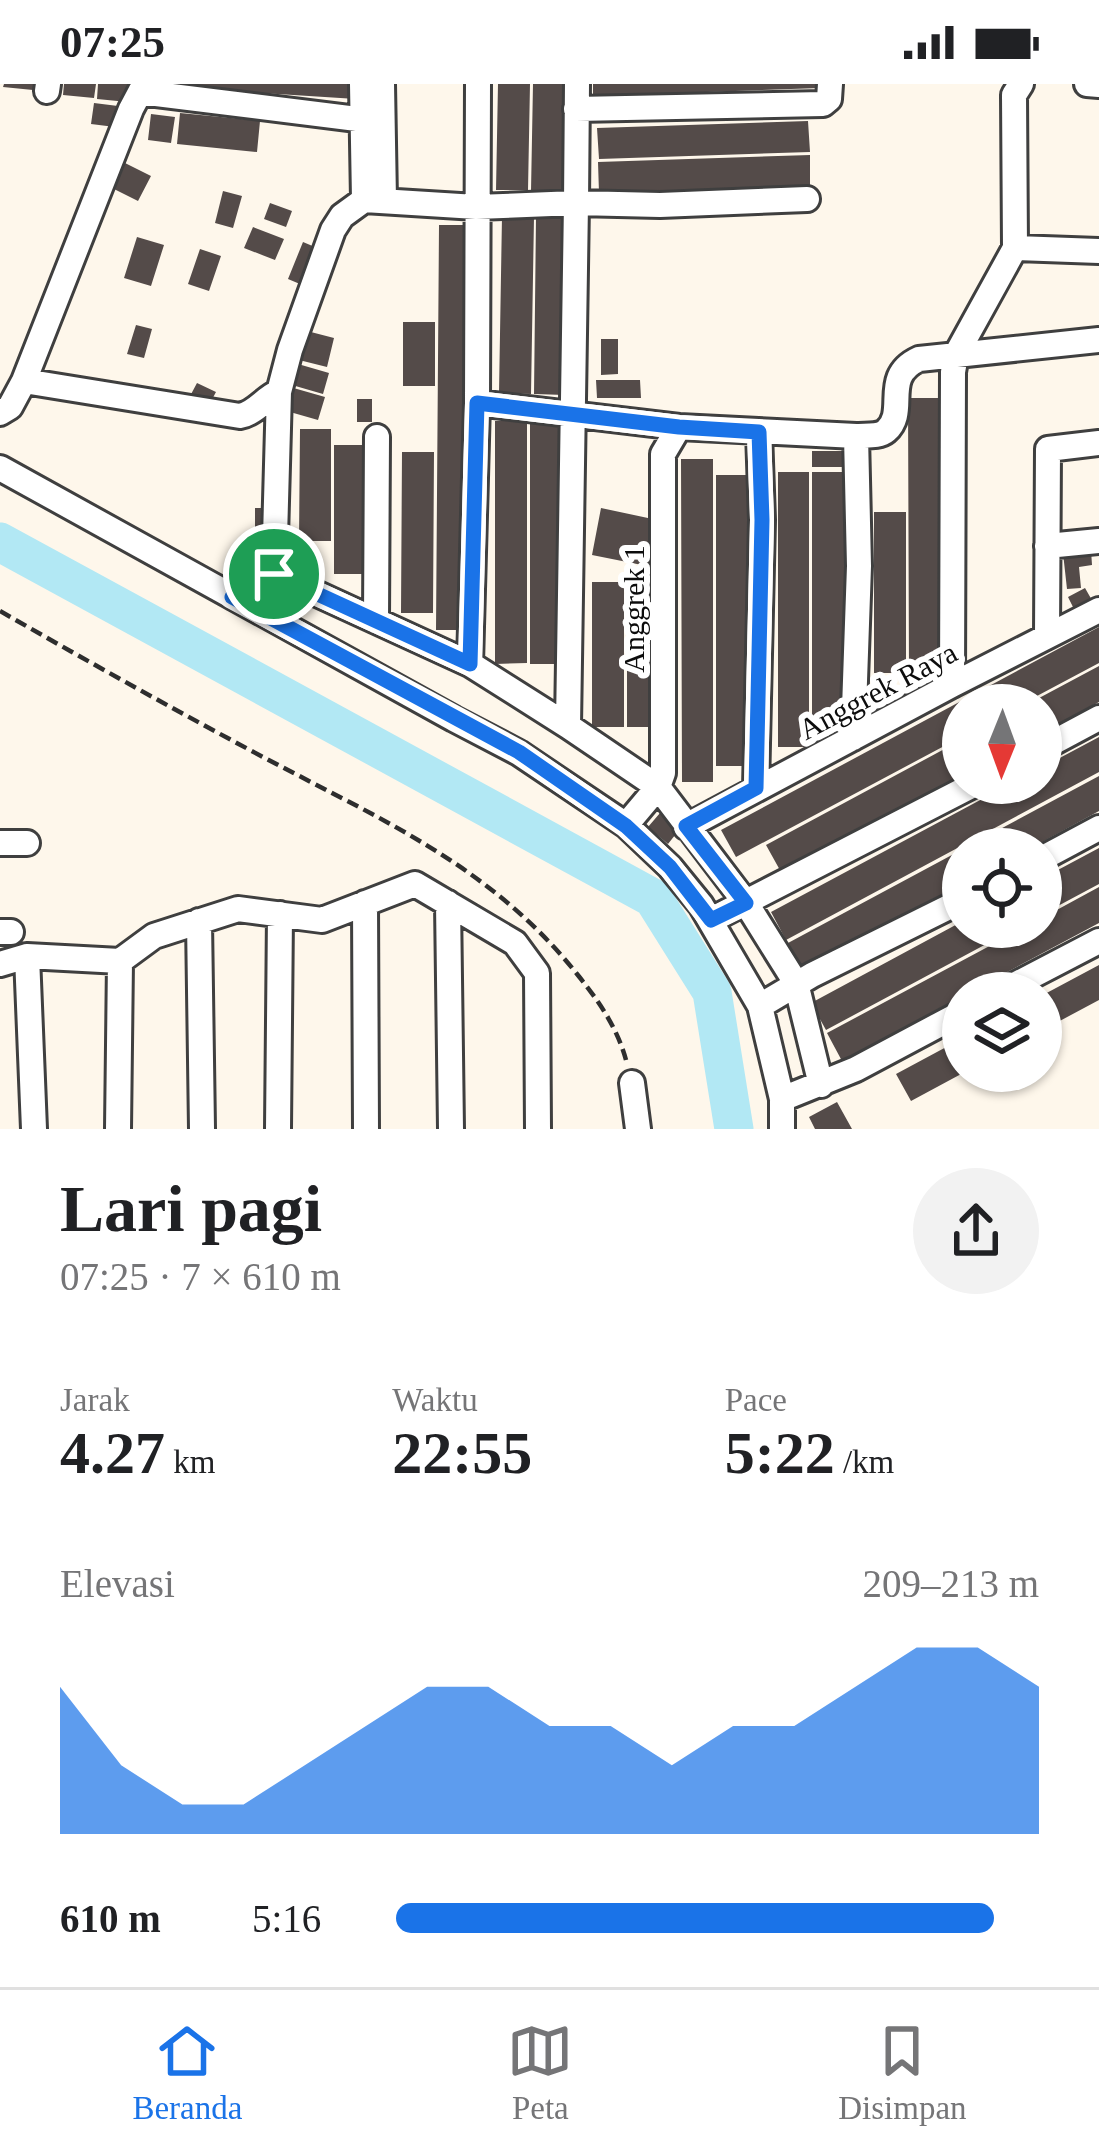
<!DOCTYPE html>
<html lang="id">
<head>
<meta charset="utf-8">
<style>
	:root { --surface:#fff; --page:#f2f2f2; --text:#202124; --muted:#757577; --line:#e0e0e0; --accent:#1a73e8 }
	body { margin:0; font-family:Georgia,serif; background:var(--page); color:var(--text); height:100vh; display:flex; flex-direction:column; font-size:45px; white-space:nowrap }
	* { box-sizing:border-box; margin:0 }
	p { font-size:39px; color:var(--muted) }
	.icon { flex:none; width:66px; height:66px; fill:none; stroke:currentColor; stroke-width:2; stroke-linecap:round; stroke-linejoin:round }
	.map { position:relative; height:1045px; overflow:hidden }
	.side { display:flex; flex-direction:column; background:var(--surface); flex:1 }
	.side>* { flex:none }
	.needle { width:78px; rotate:181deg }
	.controls { position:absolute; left:942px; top:600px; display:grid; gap:24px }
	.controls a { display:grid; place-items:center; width:120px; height:120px; border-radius:50%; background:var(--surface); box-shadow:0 3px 9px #0004; font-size:60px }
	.pin { position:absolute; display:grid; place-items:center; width:102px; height:102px; color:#fff; margin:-51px; border:6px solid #fff; border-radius:50%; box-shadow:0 3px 12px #0007 }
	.round { display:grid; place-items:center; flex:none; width:126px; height:126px; border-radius:63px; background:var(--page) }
	.summary { display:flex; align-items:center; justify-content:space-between; height:204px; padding:0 60px }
	h1 { font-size:66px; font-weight:600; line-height:90px }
	.metrics { display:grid; grid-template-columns:repeat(3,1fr); gap:18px; height:204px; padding:12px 60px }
	.metrics div { display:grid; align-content:center }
	.metrics b { font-size:60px; font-weight:600 }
	.metrics small { font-size:33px; font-weight:400 }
	.metrics p { font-size:33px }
	.chart { height:336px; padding:24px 60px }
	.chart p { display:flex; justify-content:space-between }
	.chart svg { width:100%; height:216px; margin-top:12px; fill:var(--accent); opacity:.7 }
	ul { padding:0 60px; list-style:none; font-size:39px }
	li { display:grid; grid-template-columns:192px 144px 1fr; align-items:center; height:90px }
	li i { height:30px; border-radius:15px; background:var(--accent) }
	.status { display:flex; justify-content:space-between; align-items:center; height:84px; padding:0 60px; background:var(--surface); direction:ltr }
	.status svg { height:33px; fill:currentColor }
	.tab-bar { display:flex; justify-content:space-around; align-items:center; height:168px; border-top:3px solid var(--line); background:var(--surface); font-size:33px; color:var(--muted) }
	.tab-bar a { display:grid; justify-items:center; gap:6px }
	.tab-bar .active { color:var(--accent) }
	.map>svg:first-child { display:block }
</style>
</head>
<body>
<div class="status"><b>07:25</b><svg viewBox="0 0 49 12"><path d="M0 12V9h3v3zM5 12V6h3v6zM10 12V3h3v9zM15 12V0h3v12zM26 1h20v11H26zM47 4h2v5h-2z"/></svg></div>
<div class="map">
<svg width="1099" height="1045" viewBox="0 0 1099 1045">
	<rect width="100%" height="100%" fill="#fef7eb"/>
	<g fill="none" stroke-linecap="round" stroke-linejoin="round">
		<path stroke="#b2e8f4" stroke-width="39" d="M0 458 653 814 712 908 734 1045"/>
	</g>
	<path fill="#544b49" d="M4 0H34L33 6 3 3Z
		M64 0H96L94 14 63 11Z
		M98 0H130L128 18 97 15Z
		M185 0H357L356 15 185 4Z
		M498 0H530L528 106H496Z
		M533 0H564L563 107H531Z
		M593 0H820V4L593 12Z
		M94 19 118 22 115 43 91 40Z
		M180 29 260 37 257 68 177 60Z
		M151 30 175 33 171 59 148 56Z
		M808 37 810 68 599 75 597 44Z
		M810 71V102L599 109 598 78Z
		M125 79 151 92 138 117 112 104Z
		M223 107 242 112 233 144 215 139Z
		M270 119 292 127 286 143 264 135Z
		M502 132 534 133 531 310 499 309Z
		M536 133H568L565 311 534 310Z
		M439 141H470L467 546H436Z
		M253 143 284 155 275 176 244 164Z
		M137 153 164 161 151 202 124 194Z
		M303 158 322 166 307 203 288 195Z
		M200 165 221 172 209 207 188 200Z
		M403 238H435V302H403Z
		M136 241 152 245 144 274 127 270Z
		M307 247 334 254 327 283 299 276Z
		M601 255H618V290L601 291Z
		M298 280 329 289 323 310 292 301Z
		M596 296H640L641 314H597Z
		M197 299 216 308 208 323 189 314Z
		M290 303 325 313 318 336 283 326Z
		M908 314H940V589H909Z
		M357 315H372V338H357Z
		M495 337H527V579L495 580Z
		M561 337 562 580H530V338Z
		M300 345H331V457H299Z
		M334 361H366V490H334Z
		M812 367H843V383H812Z
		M402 368H434L433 529H401Z
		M681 375H713V698H682Z
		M778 388H809V663H778Z
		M812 388H844V646H812Z
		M716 391H748V682H716Z
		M255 424H272V461H255Z
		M601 424 662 437 652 483 592 471Z
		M874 428H906V589H874Z
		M1091 466 1092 481 1079 483 1081 504 1067 505 1063 469Z
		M592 498H624V643H592Z
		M1085 504 1093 518 1075 527 1068 513Z
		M627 514H658L659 643H627Z
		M1099 543V579L1020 621H963V652L736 773 721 746Z
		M1099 582V618L1041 649V621H1026Z
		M1099 653V688L786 856 771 828 1012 699H1041V684Z
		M963 655V691L781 788 766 761Z
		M1099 692V727L1029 765H963V800L803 886 788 859Z
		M660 729 679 746 668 760 648 743Z
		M1099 764V800L1041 831V795Z
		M1099 803V839L968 909H963V912L842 977 827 949 1025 843H1041L1042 834Z
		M963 837V843H1018L826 946 811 919Z
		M1099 881V916L1041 947V912Z
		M963 954V989L911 1017 896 990Z
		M837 1018 852 1045H815L809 1033Z"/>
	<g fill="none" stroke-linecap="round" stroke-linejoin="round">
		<g stroke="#3f3f3f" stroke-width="30">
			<path id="street" d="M362 0 364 116
				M382 0 384 116
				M577 0 576 119 660 121 807 115
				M1087 0 1099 1
				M47 7 48 0
				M576 25 823 20 829 15 830 0
				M1015 164 1014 11 1021 0
				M24 297 240 332C256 329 264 314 279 308
				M477 319 478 0
				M0 329 10 323 24 297 131 25 140 8 381 38
				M0 384 454 635 519 669 626 741 670 783 701 821 760 922 782 1015V1045
				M1047 462 1099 457
				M274 490 279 308 290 266 333 146 342 132 364 116 476 123 576 119 568 642
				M233 513 262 493 274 490 470 580 477 319 679 343 856 352C865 351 879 353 886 347 909 327 880 293 919 275L1099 256
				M376 537 377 353
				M1047 552 1048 365 1099 359
				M470 580 568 642 658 703 746 819 796 899 821 1001
				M952 601 953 288 956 271 1015 164 1099 167
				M853 654 859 482 856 352
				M1041 665 1099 634
				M756 704 762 436 759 348
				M626 741 658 703 663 689V370L679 343
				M686 743 952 601 1099 526
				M0 759H27
				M1041 775 1099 744
				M365 819 366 1045
				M448 819 451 1045
				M711 836 977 699
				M199 837 202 1045
				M0 848H11
				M27 872 34 1045
				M0 880 27 872 120 877 154 852 238 825 322 836 415 800 515 859 537 889 538 1045
				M999 909 1099 857
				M760 922 812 891 963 816
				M632 999 638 1045
				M782 1015 856 985 963 928
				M118 1045 120 877
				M278 1045 280 830"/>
		</g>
		<path stroke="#2e2e2e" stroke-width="4.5" stroke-dasharray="12 6" stroke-linecap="butt" d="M0 527C82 574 164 620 248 665 370 731 487 777 577 890 598 916 617 943 626 976"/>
		<use href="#street" stroke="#fff" stroke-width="24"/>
	</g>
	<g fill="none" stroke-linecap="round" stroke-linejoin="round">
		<g stroke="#fff" stroke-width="24">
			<path id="route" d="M477 319 679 343 759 348 762 436 756 704 686 742 746 819 711 836 670 783 626 742 519 668 232 513 262 493 274 490 470 580Z"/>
		</g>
		<use href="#route" stroke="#1a73e8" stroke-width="15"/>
	</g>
	<g text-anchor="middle" stroke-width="12" stroke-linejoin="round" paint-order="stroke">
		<g font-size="30" fill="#0c0c0c" stroke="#fff">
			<text transform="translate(634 525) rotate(-90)" y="10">Anggrek 1</text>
			<text transform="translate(878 607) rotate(-28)" y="10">Anggrek Raya</text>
		</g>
	</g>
</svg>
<div class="controls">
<a><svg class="needle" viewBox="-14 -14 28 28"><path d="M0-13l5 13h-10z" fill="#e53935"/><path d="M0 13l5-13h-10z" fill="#757577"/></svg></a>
<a><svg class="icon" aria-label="locate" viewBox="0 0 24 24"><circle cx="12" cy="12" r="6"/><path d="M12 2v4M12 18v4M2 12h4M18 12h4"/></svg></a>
<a><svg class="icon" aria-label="layers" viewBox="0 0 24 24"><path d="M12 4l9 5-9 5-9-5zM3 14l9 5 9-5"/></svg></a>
</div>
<div class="pin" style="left:274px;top:490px;background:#1e9e55"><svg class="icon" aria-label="arrive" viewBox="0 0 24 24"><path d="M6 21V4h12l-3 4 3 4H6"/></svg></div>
</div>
<section class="side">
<div class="summary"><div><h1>Lari pagi</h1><p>07:25 · 7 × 610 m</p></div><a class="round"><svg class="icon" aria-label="share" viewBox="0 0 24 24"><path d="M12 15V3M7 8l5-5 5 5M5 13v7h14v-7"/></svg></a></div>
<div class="metrics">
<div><p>Jarak</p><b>4.27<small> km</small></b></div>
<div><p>Waktu</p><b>22:55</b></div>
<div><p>Pace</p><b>5:22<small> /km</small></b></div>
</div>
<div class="chart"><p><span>Elevasi</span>209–213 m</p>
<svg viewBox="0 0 160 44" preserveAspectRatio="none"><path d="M0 44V14L10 30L20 38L30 38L40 30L50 22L60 14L70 14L80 22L90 22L100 30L110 22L120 22L130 14L140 6L150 6L160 14V44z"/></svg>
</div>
<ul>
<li><b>610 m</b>5:16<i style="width:93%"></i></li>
</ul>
</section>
<nav class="tab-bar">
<a class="active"><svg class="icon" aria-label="home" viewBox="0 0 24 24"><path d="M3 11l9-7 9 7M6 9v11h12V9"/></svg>Beranda</a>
<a><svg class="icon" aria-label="map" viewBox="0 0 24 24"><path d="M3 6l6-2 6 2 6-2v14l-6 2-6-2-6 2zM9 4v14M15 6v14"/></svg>Peta</a>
<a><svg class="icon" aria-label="saved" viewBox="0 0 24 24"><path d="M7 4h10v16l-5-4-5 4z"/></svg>Disimpan</a>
</nav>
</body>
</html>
